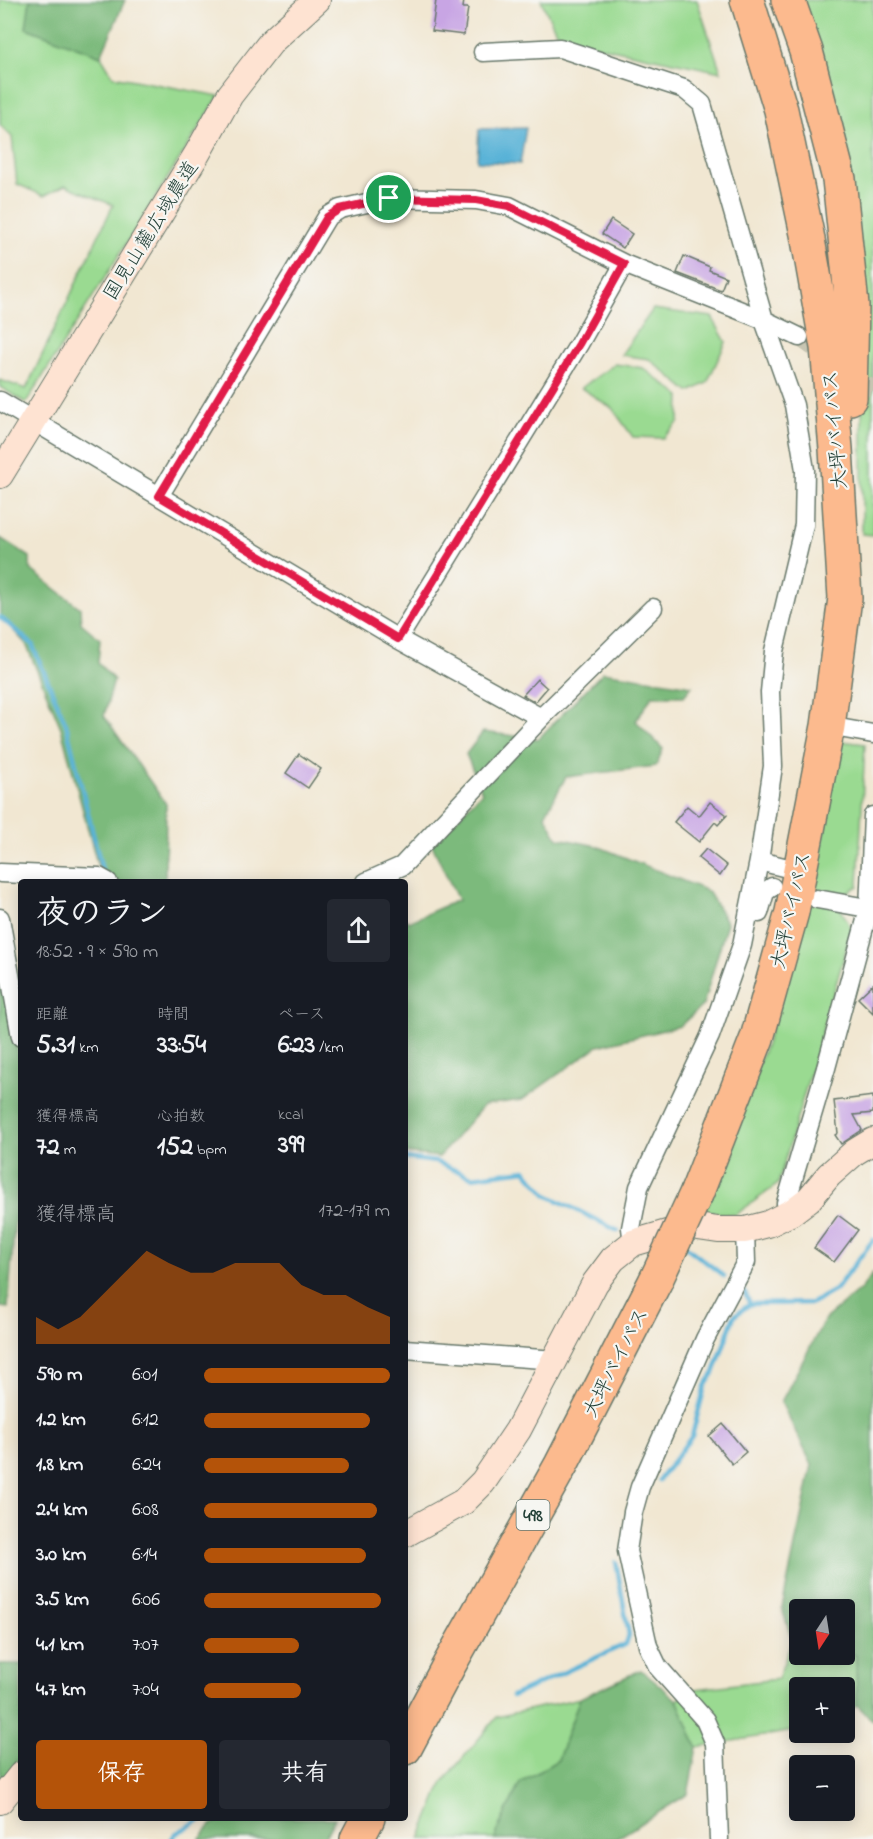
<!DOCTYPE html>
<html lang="ja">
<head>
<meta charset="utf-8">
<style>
	:root { --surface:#171b24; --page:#242831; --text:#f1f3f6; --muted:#9ea1a6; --accent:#b45309 }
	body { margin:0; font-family:"Indie Flower","Klee One",sans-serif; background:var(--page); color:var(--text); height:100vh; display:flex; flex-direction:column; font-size:22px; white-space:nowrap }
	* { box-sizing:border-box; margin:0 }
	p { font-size:20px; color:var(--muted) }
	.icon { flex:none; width:33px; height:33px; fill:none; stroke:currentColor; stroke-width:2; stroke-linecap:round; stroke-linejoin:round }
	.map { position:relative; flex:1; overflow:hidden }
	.drawer { position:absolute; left:18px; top:879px; width:390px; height:942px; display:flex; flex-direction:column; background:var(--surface); border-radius:6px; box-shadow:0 3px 15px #0003 }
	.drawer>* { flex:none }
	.needle { width:39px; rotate:192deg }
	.controls { position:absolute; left:789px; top:1599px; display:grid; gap:12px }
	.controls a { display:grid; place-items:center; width:66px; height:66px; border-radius:6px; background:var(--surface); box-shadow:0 3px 15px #0003; font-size:30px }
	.pin { position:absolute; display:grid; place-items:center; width:51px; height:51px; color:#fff; margin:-26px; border:3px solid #fff; border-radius:50%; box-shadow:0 2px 6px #0007 }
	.round { display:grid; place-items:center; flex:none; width:63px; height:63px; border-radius:6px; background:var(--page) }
	.headline { display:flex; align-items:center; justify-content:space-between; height:102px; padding:0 18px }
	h1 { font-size:33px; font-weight:700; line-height:45px }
	.figures { display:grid; grid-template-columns:repeat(3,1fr); gap:9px; height:102px; padding:6px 18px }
	.figures div { display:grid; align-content:center }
	.figures b { font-size:26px; font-weight:700 }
	.figures small { font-size:16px; font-weight:400 }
	.figures p { font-size:16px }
	.chart { height:168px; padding:12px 18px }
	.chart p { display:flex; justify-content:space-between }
	.chart svg { width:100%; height:108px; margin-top:6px; fill:var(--accent); opacity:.7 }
	.button { display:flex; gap:12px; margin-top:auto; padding:12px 18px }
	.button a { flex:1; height:69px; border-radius:6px; background:var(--accent); color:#fff; font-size:24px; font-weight:700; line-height:69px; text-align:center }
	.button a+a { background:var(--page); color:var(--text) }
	ul { padding:0 18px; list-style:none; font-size:20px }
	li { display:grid; grid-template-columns:96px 72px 1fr; align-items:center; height:45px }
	li i { height:15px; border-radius:8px; background:var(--accent) }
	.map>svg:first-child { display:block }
</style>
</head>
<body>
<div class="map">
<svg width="873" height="1839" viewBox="0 0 873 1839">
	<rect width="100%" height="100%" fill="#f6f6f2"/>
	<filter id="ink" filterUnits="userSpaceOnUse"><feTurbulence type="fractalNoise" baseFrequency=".0167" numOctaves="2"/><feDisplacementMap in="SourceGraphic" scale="12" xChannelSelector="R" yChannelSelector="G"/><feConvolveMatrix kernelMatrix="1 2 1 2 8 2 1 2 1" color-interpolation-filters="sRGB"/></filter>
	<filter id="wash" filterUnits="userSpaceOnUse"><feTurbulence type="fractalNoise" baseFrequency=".008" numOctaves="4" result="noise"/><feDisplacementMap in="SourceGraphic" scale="24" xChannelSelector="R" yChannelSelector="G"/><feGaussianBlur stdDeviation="1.35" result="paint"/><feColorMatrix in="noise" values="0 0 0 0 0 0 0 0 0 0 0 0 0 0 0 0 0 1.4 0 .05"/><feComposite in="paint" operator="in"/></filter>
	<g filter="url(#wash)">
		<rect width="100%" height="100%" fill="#f1e7d2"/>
		<path fill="#9ada91" stroke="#5c8c62" stroke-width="1.5" d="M0 0H30L27 28 101 56 113 76 219 96 26 403 0 387V380L26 389 113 205 65 185 44 196 17 184 12 137 0 125Z
			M541 0H697L721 72 559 38Z
			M798 0H873V535L862 534V305Z
			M653 309 712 317 726 342 707 383 689 392 649 359 621 355Z
			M615 364 643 368 680 396 679 422 663 438 633 437 612 408 581 388Z
			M840 741 865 744 858 886 835 899 852 929 778 1184 735 1215 703 1211 766 1044 816 878Z
			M792 1640 799 1642 800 1654H844L845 1652 856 1654 857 1705 845 1711 844 1688H800L799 1730 697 1747 677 1700 696 1689 778 1679Z
			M580 1698 558 1760 520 1783 496 1833 497 1839H420L443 1782 497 1717Z"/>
		<path fill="#7bba7b" stroke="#4d7c58" stroke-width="1.5" d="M30 0H125L101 56 26 28Z
			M0 538 30 557V569L80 608 81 623 100 639 98 663 114 680 104 716 166 804 165 882H102L61 728 26 644 0 616Z
			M603 672 692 686 684 696H652L636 721 663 749 656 766 566 777 545 815 558 838 597 846 708 891 727 923 703 1005 680 1026 598 1046 522 1100 484 1105 439 1157 405 1153V919L408 922 458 900 432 845 482 792 466 754 483 732 538 739Z
			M0 973 21 1065V1142L8 1308 0 1307Z
			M873 1273V1721L857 1705 856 1655 845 1652 844 1610H800L799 1642 792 1640 782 1608 812 1465 781 1402 825 1319 862 1288Z
			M0 1664H21V1756L0 1784Z
			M641 1670 677 1700 697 1747 688 1794 616 1839H497L496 1833 520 1783 558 1760 580 1698Z
			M224 1818H335L324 1839H199L212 1824Z"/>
		<path fill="#59b2d7" stroke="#3c7886" stroke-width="1.5" d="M526 128 520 164 477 161 479 129Z"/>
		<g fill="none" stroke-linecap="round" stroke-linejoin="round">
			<path stroke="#59b2d7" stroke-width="4.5" d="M0 617 32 644 66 724 102 870
				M405 1158 436 1162 472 1177 525 1170 547 1195 618 1231
				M685 1246 724 1276
				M744 1291 750 1304
				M659 1480 692 1436 705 1386 714 1373 734 1316 750 1304 812 1303 835 1290 873 1240
				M512 1696 626 1644 629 1635 616 1562
				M172 1839 175 1834 203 1818"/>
		</g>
		<g id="blocks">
			<path fill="#c8a5e4" d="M436 0H464L463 8H468L464 35 432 31Z
				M611 220 632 234 623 248 602 234Z
				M684 256 710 267 709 270 726 277 721 290 677 273Z
				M537 679 547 688 535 702 523 695Z
				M299 754 321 769 308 788 286 773Z
				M710 802 727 815 718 825 715 822 699 842 674 822 687 806 699 816Z
				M706 849 727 866 720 876 698 858Z
				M873 984V1013L858 998Z
				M873 1096V1113L854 1115 862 1130 841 1144 835 1135 838 1133 834 1101Z
				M838 1215 858 1230 834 1262 814 1248Z
				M723 1424 746 1452 732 1464 709 1436Z"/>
		</g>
	</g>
	<g filter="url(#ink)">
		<use href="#blocks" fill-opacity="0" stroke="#68786b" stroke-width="1.5"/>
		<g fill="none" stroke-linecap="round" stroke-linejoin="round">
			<path stroke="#c7c5b2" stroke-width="18" stroke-dasharray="18 9" stroke-linecap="butt" d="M799 337 873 390"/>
			<g stroke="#68786b" stroke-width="21">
				<path id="street" d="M483 52 560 48 684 89 702 104 764 320 794 405 805 470 804 525 774 651 770 692 773 766 759 861 742 945 710 1036 639 1187 631 1228 633 1243
					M0 401 398 639 579 344 624 264
					M159 496 327 217 340 209 389 198 476 200 509 206 624 264 764 320 799 337
					M398 639 541 718
					M828 726 873 734
					M759 861 800 871
					M0 873 99 877 108 882
					M366 882 402 866 541 718 653 608
					M817 899 873 909
					M759 913 765 892 772 887
					M0 918 21 1037
					M792 1212 786 1203 826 1068 869 909 873 816
					M405 1349 556 1360
					M719 1839 715 1743 705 1720 658 1667 648 1646 627 1551 633 1512 640 1487 705 1339 746 1262 745 1230"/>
			</g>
			<g stroke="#68786b" stroke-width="28">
				<path id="secondary" d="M0 475 197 154 230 95 272 41 317 0
					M405 1534 463 1502 483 1482 518 1430 595 1283 613 1259 633 1243 691 1226 718 1230H745L768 1224 792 1212 809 1199 829 1175 855 1152 873 1141
					M0 1801 21 1775"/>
			</g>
			<g stroke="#68786b" stroke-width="36">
				<path id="highway" d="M788 0 806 51 839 179 852 305 850 398
					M697 1192 757 1038 792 912 828 726 845 598 836 449 827 347 807 234 781 110 747 0
					M405 1748 448 1667 561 1465 656 1280
					M357 1839 368 1818"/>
			</g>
			<use href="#street" stroke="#fff" stroke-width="18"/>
			<use href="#secondary" stroke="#fee3d2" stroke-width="26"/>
			<use href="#highway" stroke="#fcba8e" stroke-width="33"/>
			<g stroke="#68786b" stroke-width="36" stroke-linecap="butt">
				<path id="highway-bridge" d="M656 1280 697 1192"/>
			</g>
			<use href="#highway-bridge" stroke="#fcba8e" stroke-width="33"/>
		</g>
	</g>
	<g fill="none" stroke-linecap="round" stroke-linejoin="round" filter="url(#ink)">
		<g stroke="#fff" stroke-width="12">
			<path id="route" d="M389 198 476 200 509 206 624 264 579 344 398 639 159 496 327 217 340 209Z"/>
		</g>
		<use href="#route" stroke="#e11d48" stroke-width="8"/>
	</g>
	<g text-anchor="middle" stroke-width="4.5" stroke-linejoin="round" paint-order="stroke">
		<rect fill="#f6f6f2" stroke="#60746d" stroke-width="1.5" x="516.5" y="1500" width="33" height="30" rx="4.5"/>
		<g font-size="18" font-weight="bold" fill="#1f3d34">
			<text x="533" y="1521">498</text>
		</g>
		<g font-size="20" fill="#1f3d34" stroke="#f6f6f2">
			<text transform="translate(150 230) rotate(-58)" y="7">国見山麓広域農道</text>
			<text transform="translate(834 430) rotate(-95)" y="7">大坪バイパス</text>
			<text transform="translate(790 910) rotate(-77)" y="7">大坪バイパス</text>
			<text transform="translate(615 1362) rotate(-63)" y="7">大坪バイパス</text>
		</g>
	</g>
</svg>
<div class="controls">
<a><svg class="needle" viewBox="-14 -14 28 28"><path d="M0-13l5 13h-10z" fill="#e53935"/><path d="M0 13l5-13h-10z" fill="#9ea1a6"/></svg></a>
<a>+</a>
<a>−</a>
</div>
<div class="pin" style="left:389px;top:198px;background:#1e9e55"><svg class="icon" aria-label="arrive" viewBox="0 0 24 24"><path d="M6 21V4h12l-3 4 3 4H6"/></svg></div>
<section class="drawer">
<div class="headline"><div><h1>夜のラン</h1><p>18:52 · 9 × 590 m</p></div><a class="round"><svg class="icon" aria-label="share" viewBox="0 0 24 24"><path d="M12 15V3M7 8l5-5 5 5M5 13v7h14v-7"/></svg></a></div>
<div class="figures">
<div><p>距離</p><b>5.31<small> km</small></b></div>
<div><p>時間</p><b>33:54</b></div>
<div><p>ペース</p><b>6:23<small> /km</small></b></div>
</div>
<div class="figures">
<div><p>獲得標高</p><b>72<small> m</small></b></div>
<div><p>心拍数</p><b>152<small> bpm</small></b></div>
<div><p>kcal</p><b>399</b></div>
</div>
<div class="chart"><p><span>獲得標高</span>172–179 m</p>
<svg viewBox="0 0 160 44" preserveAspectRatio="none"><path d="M0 44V33L10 38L20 33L30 24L40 15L50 6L60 11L70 15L80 15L90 11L100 11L110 11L120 20L130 24L140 24L150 29L160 33V44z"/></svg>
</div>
<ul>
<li><b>590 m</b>6:01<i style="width:100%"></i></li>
<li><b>1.2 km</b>6:12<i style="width:89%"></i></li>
<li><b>1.8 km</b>6:24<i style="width:78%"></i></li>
<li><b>2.4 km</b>6:08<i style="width:93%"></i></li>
<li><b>3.0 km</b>6:14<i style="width:87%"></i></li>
<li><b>3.5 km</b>6:06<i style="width:95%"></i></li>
<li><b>4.1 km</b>7:07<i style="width:51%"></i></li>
<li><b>4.7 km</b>7:04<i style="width:52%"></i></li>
</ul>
<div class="button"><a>保存</a><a>共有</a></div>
</section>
</div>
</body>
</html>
